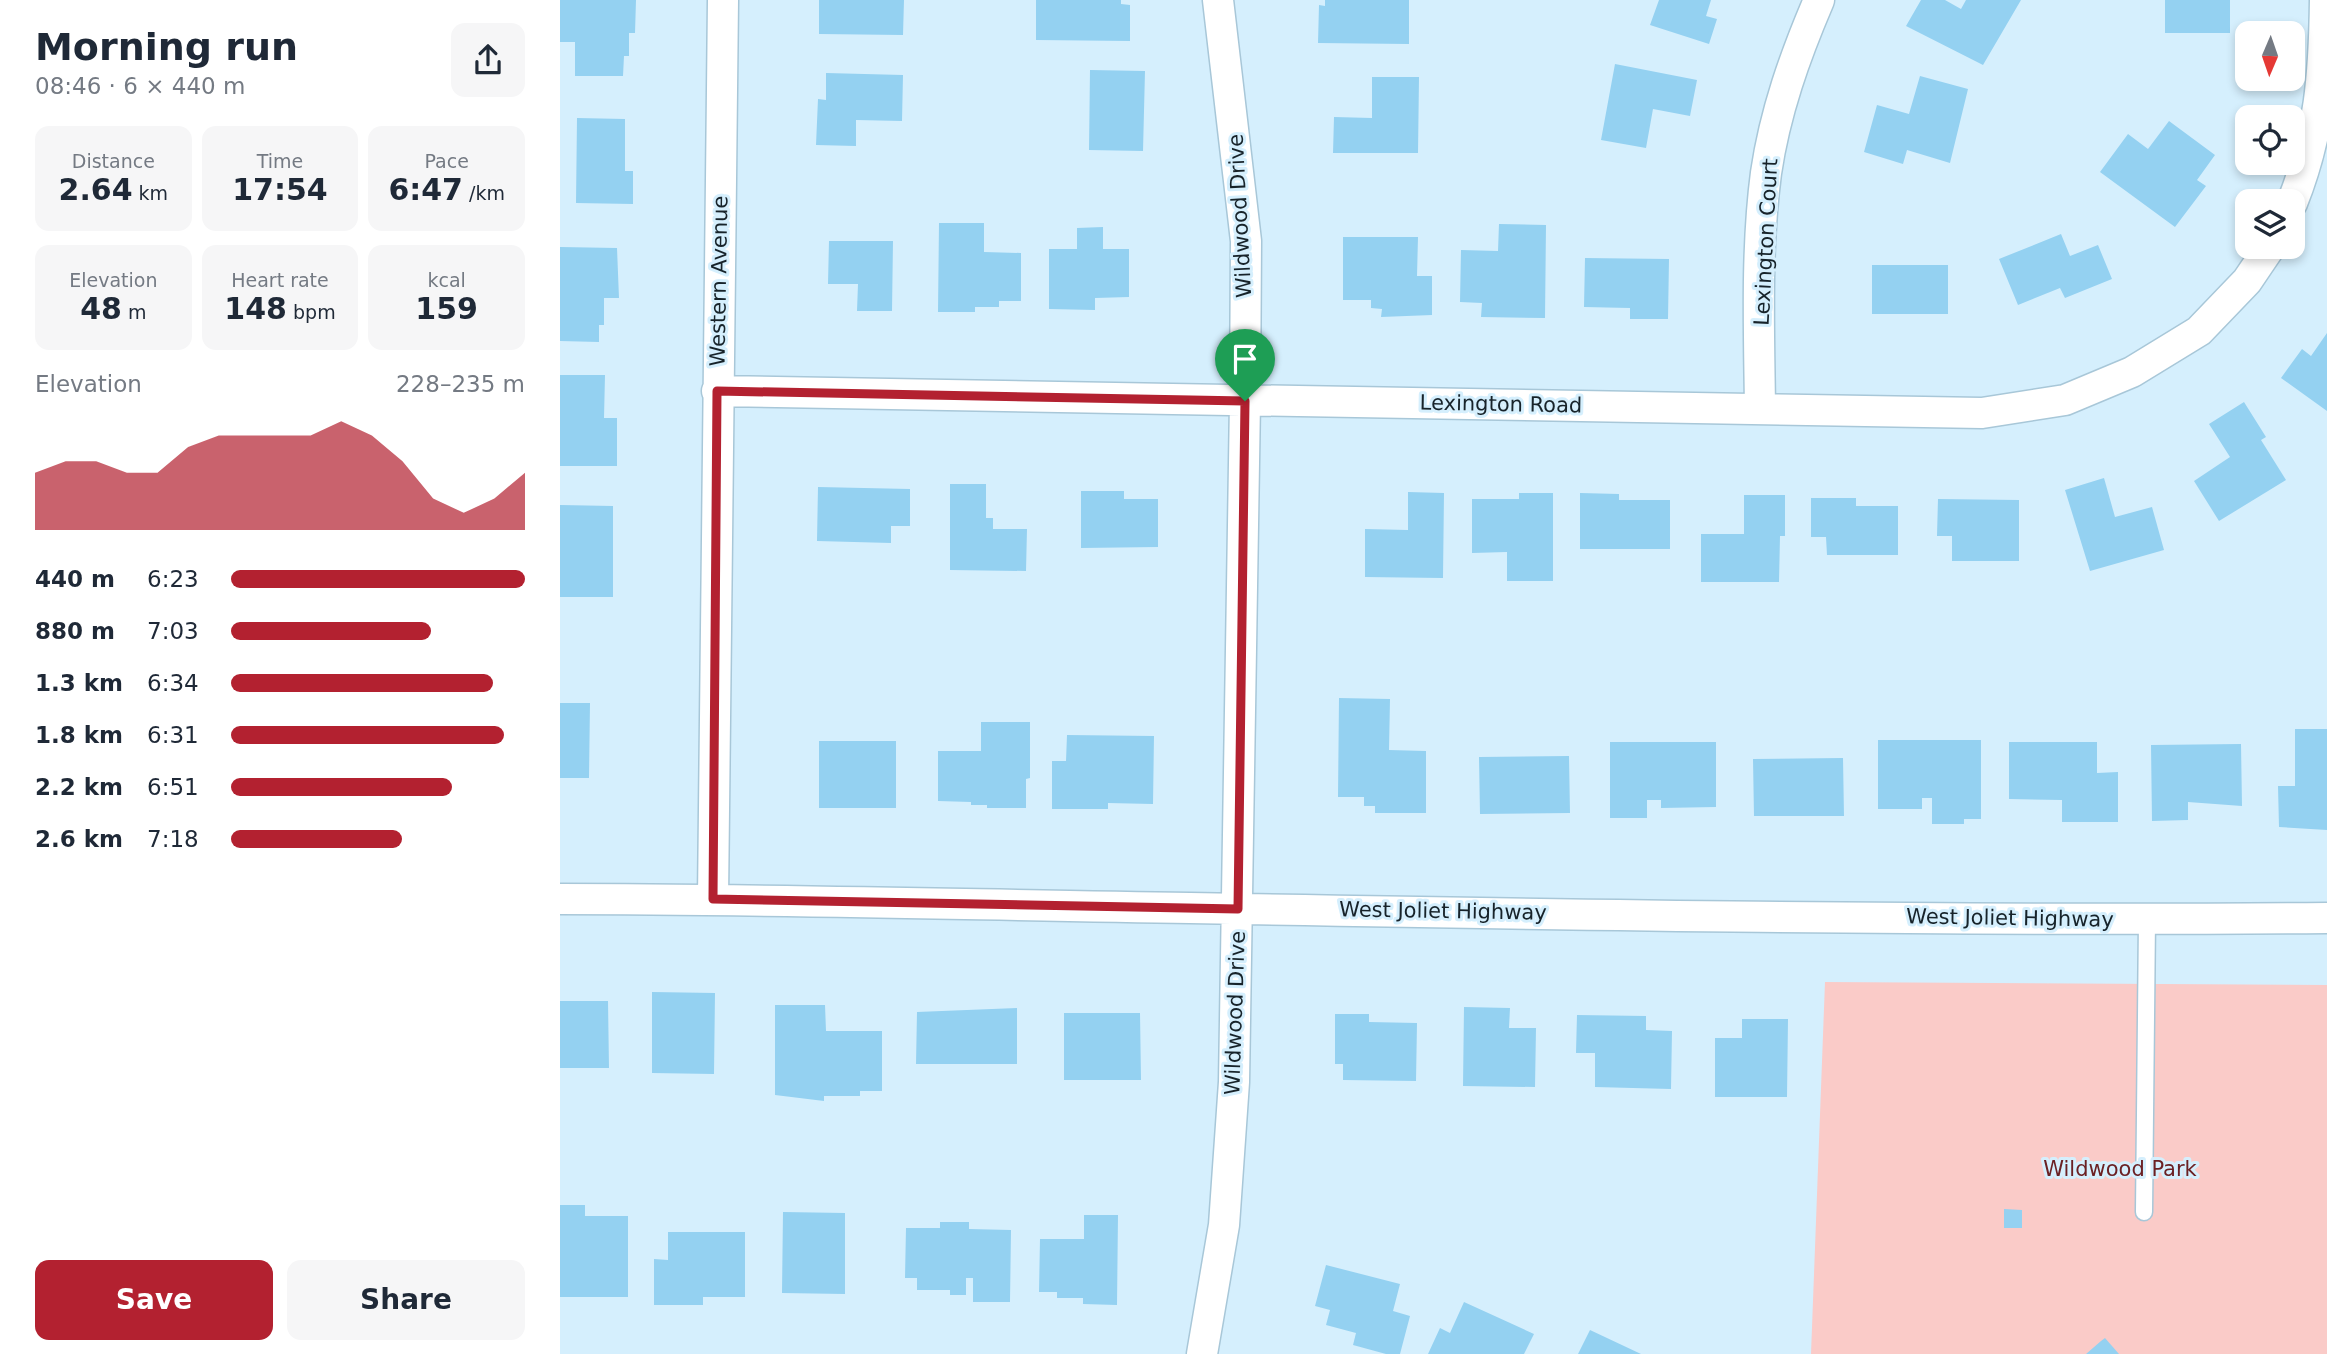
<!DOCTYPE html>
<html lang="en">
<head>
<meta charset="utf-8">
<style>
	:root { --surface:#fff; --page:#f6f6f7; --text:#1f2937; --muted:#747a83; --accent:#b32130 }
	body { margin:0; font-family:"DejaVu Sans",sans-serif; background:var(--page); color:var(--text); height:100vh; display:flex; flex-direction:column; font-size:26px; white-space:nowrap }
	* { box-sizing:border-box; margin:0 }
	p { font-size:23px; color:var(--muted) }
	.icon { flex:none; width:38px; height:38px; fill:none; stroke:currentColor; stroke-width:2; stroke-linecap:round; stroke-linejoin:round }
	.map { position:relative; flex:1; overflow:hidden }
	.side { display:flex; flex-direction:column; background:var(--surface); width:560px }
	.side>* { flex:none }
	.needle { width:46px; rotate:182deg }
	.controls { position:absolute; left:1675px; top:21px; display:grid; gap:14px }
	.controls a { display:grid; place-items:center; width:70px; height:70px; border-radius:14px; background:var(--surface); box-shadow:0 4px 10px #0003; font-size:35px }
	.pin { position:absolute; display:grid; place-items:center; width:60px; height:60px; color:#fff; margin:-72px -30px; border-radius:50% 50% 50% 0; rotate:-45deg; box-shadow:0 0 7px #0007 }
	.pin .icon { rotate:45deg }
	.round { display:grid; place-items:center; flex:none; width:74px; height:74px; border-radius:14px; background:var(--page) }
	.summary { display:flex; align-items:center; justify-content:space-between; height:119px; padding:0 35px }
	h1 { font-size:38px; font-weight:700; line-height:52px }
	.stats { display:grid; grid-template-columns:repeat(3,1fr); gap:10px; height:119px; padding:7px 35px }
	.stats div { display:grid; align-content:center; border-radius:14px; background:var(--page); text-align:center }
	.stats b { font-size:30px; font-weight:700 }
	.stats small { font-size:19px; font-weight:400 }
	.stats p { font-size:19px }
	.chart { height:196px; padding:14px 35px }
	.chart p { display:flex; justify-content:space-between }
	.chart svg { width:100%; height:126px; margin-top:7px; fill:var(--accent); opacity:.7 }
	.primary-button { display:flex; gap:14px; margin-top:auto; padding:14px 35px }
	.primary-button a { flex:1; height:80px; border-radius:14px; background:var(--accent); color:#fff; font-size:28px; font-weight:700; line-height:80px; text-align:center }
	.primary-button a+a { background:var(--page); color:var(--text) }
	ul { padding:0 35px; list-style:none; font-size:23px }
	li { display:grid; grid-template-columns:112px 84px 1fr; align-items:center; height:52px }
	li i { height:18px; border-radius:9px; background:var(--accent) }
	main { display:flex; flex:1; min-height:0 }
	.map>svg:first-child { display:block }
</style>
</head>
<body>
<main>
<section class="side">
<div class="summary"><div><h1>Morning run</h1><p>08:46 · 6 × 440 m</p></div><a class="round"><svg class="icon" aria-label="share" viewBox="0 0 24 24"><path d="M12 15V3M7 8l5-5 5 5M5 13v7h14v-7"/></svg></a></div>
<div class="stats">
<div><p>Distance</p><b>2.64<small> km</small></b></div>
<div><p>Time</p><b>17:54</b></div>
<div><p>Pace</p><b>6:47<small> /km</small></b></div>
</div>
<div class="stats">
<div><p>Elevation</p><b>48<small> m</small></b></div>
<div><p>Heart rate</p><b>148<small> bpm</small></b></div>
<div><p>kcal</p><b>159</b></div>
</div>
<div class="chart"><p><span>Elevation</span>228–235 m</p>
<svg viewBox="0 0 160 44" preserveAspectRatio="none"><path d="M0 44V24L10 20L20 20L30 24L40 24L50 15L60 11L70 11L80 11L90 11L100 6L110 11L120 20L130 33L140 38L150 33L160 24V44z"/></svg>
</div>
<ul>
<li><b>440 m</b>6:23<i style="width:100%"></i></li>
<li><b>880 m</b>7:03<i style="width:68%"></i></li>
<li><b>1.3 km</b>6:34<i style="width:89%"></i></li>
<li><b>1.8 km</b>6:31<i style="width:93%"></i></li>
<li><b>2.2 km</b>6:51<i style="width:75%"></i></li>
<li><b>2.6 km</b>7:18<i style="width:58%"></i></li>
</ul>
<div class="primary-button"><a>Save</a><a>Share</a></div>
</section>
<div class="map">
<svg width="1767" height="1354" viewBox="0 0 1767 1354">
	<rect width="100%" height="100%" fill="#d5effd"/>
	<path fill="#facbc8" d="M1265 982 1767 985V1354H1251Z"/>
	<path fill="#94d1f1" d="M0 0H76L75 33H69V56H64L63 76H15V42H0Z
		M259 0H344L343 35 259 34Z
		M476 0H561V4L570 5V41L476 40Z
		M765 0H849V44L758 43 759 5 765 6Z
		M1099 0H1151L1146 16 1157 19 1149 44 1090 25Z
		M1361 0H1385L1401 9 1406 0H1461L1423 65 1346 26Z
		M1605 0H1670V33H1605Z
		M1055 64 1137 80 1130 116 1093 109 1086 148 1041 140Z
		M530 70 585 71 583 151 529 150Z
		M266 73 343 75 342 121 296 120V146L256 145 258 99 266 100Z
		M1360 76 1408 89 1390 163 1347 150 1343 164 1304 152 1317 105 1349 114Z
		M812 77H859L858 153H773L774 117 812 118Z
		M17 118 65 119V171H73V204L16 203Z
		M1609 121 1655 155 1637 180 1646 186 1615 227 1540 172 1568 134 1588 149Z
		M379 223H424V252L461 253V301H439V307H415V312H378Z
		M939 224 986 225 985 318 921 317 922 303 900 302 901 250 938 251Z
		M543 227V249H569V297L535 298V310L489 309V249H517V228Z
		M1501 234 1510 256 1538 245 1552 279 1505 298 1500 288 1458 305 1439 259Z
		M783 237H858L857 276H872V315L821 317 822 309 811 308V300H783Z
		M269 241H333L332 311H297L298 284H268Z
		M0 247 57 248 59 298H44V325H39V342L0 341Z
		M1025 258 1109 259 1108 319H1070V308L1024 307Z
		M1312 265H1388V314H1312Z
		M1767 333V411L1721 378 1742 349 1751 356Z
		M0 375H45L44 418H57V466H0Z
		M1684 402 1706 437 1701 440 1726 480 1659 521 1634 481 1670 457 1649 424Z
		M1544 478 1555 517 1592 507 1604 550 1530 571 1505 490Z
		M390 484H426V518H433V529H467L466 571 390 570Z
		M258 487 350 489V526H331V543L257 541Z
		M521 491H564V499H598V547L521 548Z
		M848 492 884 493 883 578 805 577V529L848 530Z
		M959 493H993V581H947V552L912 553V499H959Z
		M1020 493 1059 494V500H1110V549H1020Z
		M1184 495H1225V536H1220L1219 582H1141V534H1184Z
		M1251 498H1296V506H1338V555H1267L1266 537H1251Z
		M1378 499 1459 500V561H1392V536H1377Z
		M0 505 53 506V597H0Z
		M779 698 830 699 829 750 866 751V813H815V806H804V797H778Z
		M0 703H30L29 778H0Z
		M421 722H470V778L466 779V808H427V805H411V802L378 801V751H421Z
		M1735 729H1767V830L1719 827 1718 786H1735Z
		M507 735 594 736 593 804 548 803V809H492V761H506Z
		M1318 740H1421V819H1404V824H1372V798H1362V809H1318Z
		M259 741H336V808H259Z
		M1050 742H1156V807L1101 808V800H1087V818H1050Z
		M1449 742H1537V773L1558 772V822H1502V800L1449 799Z
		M1681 744 1682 806 1628 802V820L1592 821 1591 745Z
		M1009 756 1010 813 920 814 919 757Z
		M1283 758 1284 816H1194L1193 759Z
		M92 992 155 993 154 1074 92 1073Z
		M0 1001H48L49 1068H0Z
		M215 1005H265L266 1031H322V1091H300V1096H264V1101L215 1095Z
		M904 1007 950 1008 949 1028H976L975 1087 903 1086Z
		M457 1008V1064H356L357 1012Z
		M504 1013H580L581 1080H504Z
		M775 1014H809V1022L857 1023 856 1081 783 1080V1064H775Z
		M1017 1015 1086 1016V1030L1112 1031 1111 1089 1035 1087V1053H1016Z
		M1182 1019H1228L1227 1097H1155V1038H1182Z
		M0 1205H25V1216H68V1297H0Z
		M1444 1209 1462 1210V1228H1444Z
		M223 1212 285 1213V1294L222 1293Z
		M524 1215H558L557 1305 523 1304V1298H497V1292H479L480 1239H524Z
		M380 1222H409V1229L451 1230 450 1302H413V1278H406V1295H390V1290H357V1278H345L346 1228H380Z
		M108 1232H185V1297H143V1305H94V1259L108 1260Z
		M766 1265 840 1284 833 1311 850 1316 840 1354H826L793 1345 796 1333 766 1325 770 1310 755 1306Z
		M904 1302 974 1334 964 1354H868L880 1328 890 1333Z
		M1030 1330 1081 1354H1018Z
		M1545 1338 1559 1354H1526L1541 1341Z"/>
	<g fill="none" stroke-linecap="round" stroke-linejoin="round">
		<g stroke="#a8c7d8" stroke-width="19">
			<path id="service" d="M1584 1212 1587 919"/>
		</g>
		<g stroke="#a8c7d8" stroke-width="33">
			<path id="minor" d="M1732 203C1760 133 1764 74 1765 0
				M157 391 1422 413 1505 400 1572 372 1639 331 1687 281 1710 247
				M1200 407C1199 330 1196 249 1206 173 1215 112 1235 56 1259 0
				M0 899C210 899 420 905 630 908 1009 915 1388 921 1767 918
				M153 899 163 0
				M642 1354 664 1225 674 1082 685 401 686 241 658 0"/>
		</g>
		<use href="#service" stroke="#fff" stroke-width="16"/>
		<use href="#minor" stroke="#fff" stroke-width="30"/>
	</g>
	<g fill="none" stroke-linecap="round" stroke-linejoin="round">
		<g stroke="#fff" stroke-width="14">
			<path id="route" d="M157 391 685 401 678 909 153 899Z"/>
		</g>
		<use href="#route" stroke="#b32130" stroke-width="9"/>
	</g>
	<g text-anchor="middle" stroke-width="6" stroke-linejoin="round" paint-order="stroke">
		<g font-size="21" fill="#17232a" stroke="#d5effd">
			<text transform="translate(680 216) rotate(-93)" y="7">Wildwood Drive</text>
			<text transform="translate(1206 242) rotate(-87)" y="7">Lexington Court</text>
			<text transform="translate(159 281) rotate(-89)" y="7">Western Avenue</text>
			<text transform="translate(941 404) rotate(1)" y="7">Lexington Road</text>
			<text transform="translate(883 911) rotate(1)" y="7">West Joliet Highway</text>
			<text transform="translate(1450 918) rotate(1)" y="7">West Joliet Highway</text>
			<text transform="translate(675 1013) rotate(-88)" y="7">Wildwood Drive</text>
		</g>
		<g font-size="21" fill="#6b2023" stroke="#d5effd">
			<text x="1560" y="1176">Wildwood Park</text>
		</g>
	</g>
</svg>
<div class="controls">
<a><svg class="needle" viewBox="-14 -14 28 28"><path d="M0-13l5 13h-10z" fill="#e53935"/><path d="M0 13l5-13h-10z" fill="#747a83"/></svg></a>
<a><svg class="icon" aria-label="locate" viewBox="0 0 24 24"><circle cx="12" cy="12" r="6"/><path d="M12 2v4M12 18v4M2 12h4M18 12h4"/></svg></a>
<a><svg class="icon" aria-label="layers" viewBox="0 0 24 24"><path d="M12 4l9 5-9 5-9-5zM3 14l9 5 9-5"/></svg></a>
</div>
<div class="pin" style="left:685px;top:401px;background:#1e9e55"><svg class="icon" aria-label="arrive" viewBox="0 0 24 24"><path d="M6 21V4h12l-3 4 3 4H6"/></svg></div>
</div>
</main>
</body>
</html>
